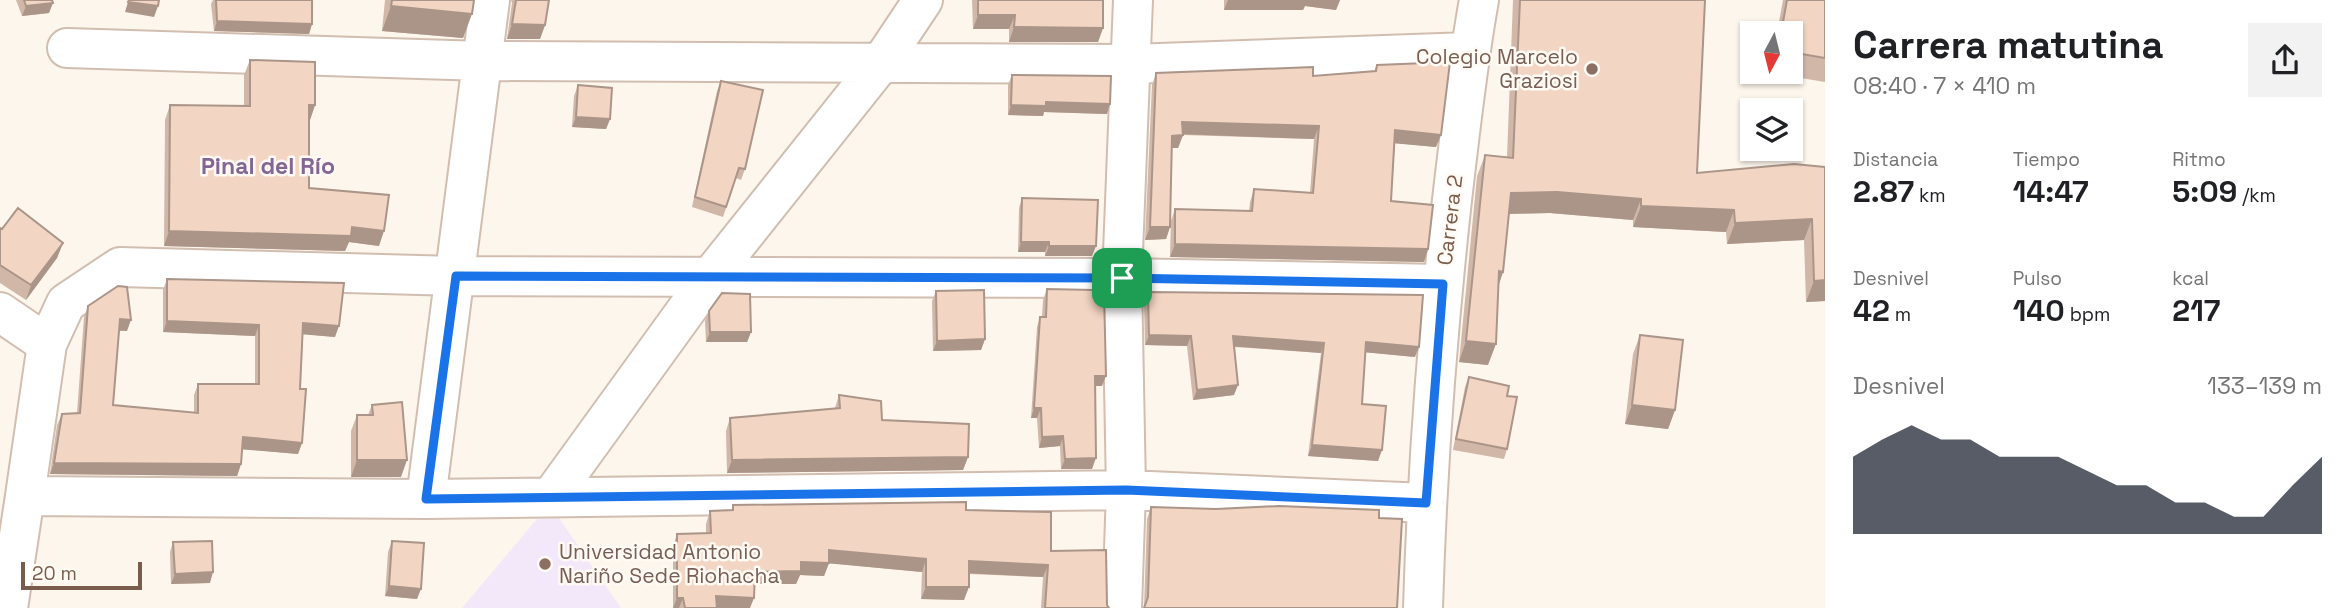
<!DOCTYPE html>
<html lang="es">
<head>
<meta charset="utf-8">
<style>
	:root { --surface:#fff; --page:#f2f2f2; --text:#202124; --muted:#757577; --accent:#111827 }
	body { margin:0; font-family:"Space Grotesk",sans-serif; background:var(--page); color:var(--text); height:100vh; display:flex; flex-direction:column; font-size:26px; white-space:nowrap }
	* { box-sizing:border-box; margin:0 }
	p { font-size:23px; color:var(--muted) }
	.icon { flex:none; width:38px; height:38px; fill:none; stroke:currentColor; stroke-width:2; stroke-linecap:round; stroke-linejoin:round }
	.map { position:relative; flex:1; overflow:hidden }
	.side { display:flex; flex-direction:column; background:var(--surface); width:525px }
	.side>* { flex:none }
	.needle { width:46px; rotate:187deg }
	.controls { position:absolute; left:1740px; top:21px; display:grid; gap:14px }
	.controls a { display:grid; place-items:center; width:63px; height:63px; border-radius:0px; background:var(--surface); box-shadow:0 2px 5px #0004; font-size:35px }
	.scale { position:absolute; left:21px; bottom:18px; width:121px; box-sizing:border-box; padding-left:7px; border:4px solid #7a5c4d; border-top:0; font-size:19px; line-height:24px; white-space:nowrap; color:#7a5c4d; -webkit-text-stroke:5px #fffaf3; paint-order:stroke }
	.pin { position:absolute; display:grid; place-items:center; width:60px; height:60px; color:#fff; margin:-30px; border-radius:14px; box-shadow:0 4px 10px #0006 }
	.round { display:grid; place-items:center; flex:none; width:74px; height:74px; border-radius:0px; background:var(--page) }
	.headline { display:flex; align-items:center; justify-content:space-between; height:119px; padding:0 28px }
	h1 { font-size:38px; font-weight:700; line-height:52px }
	.figures { display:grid; grid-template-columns:repeat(3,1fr); gap:10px; height:119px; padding:7px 28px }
	.figures div { display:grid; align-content:center }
	.figures b { font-size:30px; font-weight:700 }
	.figures small { font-size:19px; font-weight:400 }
	.figures p { font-size:19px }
	.chart { height:196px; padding:14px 28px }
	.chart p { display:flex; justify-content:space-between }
	.chart svg { width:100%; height:126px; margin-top:7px; fill:var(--accent); opacity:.7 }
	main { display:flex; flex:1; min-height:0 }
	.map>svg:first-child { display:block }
</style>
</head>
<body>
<main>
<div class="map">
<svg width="1825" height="608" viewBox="0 0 1825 608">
	<rect width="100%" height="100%" fill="#fdf6ec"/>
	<path fill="#f3e8fa" d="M559 518 621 608H462L537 519Z"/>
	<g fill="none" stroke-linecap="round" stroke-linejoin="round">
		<g stroke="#d1beb0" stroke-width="42">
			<path id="minor" d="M67 48 483 61 1131 64 1469 52
				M0 312 47 344
				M25 496 47 344 66 303 120 267 456 276 1122 278 1443 284
				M551 497 711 276 881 63 923 0
				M426 499 490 0
				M8 608 25 496 426 499 1126 490 1426 503
				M1122 608 1126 490 1122 278 1133 0
				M1423 608C1427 472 1437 336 1452 200 1460 133 1467 66 1479 0"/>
		</g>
		<use href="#minor" stroke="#fff" stroke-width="38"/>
	</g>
	<path fill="#d1b7a8" d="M16 0H52L49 13 22 16Z
		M213 0H312V24L309 34 214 31 211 4Z
		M385 0H474L463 38 382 31Z
		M511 0H549L545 25 540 39H507L512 3Z
		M972 0H1103V28L1098 42H1009V29H973Z
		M1224 0H1340L1336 10 1305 6 1303 10H1224Z
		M1513 0H1705L1697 173 1825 167V301L1806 302 1804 240 1727 244 1726 232 1633 227V220L1550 213 1509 214 1503 272 1498 286 1488 365 1459 362 1477 176 1485 155 1507 157Z
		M1783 0H1825V82L1770 73 1790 72V33H1777Z
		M250 60 315 105 310 120H309V188L379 246 349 242 345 251 164 246 165 120 170 105 244 106V75Z
		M1377 65 1436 147 1395 143 1391 201 1428 249 1424 262 1170 257 1171 221 1175 209 1249 211 1250 202 1254 189 1310 193 1314 139 1183 135 1178 148H1172L1170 227 1166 239 1145 240 1152 85 1156 73 1313 76 1374 71Z
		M1012 75 1107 114 1044 112 1043 116 1008 115V85Z
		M721 81 745 169 741 180 736 178 723 217 692 207 717 91Z
		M578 85 610 119 606 129 572 127 574 96Z
		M1022 198 1092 256H1045V252H1018L1019 208Z
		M0 228 63 243 57 258 26 300 0 283Z
		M167 279 335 337 303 334 300 389 302 443 298 454 242 449 241 464 237 476 50 474 57 425 62 414 77 413 84 317 88 306 127 331H119L113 405 194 413V395L198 384H255V336L163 332V290Z
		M1047 289 1102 386H1095L1092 469H1061L1060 446 1039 448 1037 418H1031L1037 327 1040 317H1042L1043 300Z
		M936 291 985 339 981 350 933 351 932 301Z
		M1148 292 1415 357 1365 352 1362 404 1378 461 1308 456 1321 353 1234 347V395L1193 400 1187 346 1145 345 1144 302Z
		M709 311 751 332 747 342H706L705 321Z
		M1640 335 1675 410 1668 429 1625 424 1633 354Z
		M1469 377 1507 396V449L1504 459 1453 450 1465 387Z
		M839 395 882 420 968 457 963 470 727 473 726 431 730 418 835 408Z
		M372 405 401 477H351V431L357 415H368Z
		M733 505 966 510 1051 551 1109 608H1041L1043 577 969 574 964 600 921 599 922 572 829 563 824 576 800 575 796 584H755L750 608H673V546L677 534 706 533V524L710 511H731Z
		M1151 507 1379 518 1144 608 1147 519Z
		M392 541 417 599 385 596 388 552Z
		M173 542 210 583 171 584 170 552Z"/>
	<path fill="#aa9588" d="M1228 0H1340L1336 10 1305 6 1303 10H1224Z
		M128 2 158 6 154 17 125 12Z
		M53 3 49 13 22 16 26 6Z
		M391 6 472 14 463 38 382 31Z
		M978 15H1015L1009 29H973Z
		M217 21 312 24 309 34 214 31Z
		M512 24 545 25 540 39H507Z
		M1014 27 1103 28 1098 42H1009Z
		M1046 102 1110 104 1107 114 1044 112 1043 116 1008 115 1011 105Z
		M309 105H315L310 120H303Z
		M576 117 610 119 606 129 572 127Z
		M1182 122 1319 126 1314 139 1178 134Z
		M1395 130 1441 135 1436 147 1391 143Z
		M1183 135 1178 148H1168L1172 136Z
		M1557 192 1641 199 1633 220 1550 213 1503 214 1511 193Z
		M1641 206 1734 210 1726 232 1633 227Z
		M1812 219 1804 240 1727 244 1735 223Z
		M352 227 384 231 379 246 349 242 345 251 164 246 169 231Z
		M1150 227H1170L1166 239 1145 240Z
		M1021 242H1049L1045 252H1018Z
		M63 243 57 258 26 300 31 285Z
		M1175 244 1428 249 1424 262 1170 257Z
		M1049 246H1096L1092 256H1045Z
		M1499 271 1503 272 1496 293Z
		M1825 280V301L1806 302 1814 281Z
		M120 319 131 320 127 331 115 330Z
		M167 321 259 325 255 336 163 332Z
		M303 323 339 326 335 337 299 334Z
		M710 332H751L747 342H706Z
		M1149 335 1191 336 1187 346 1145 345Z
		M1233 336 1324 343 1321 353 1229 346Z
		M985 339 981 350 933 351 937 341Z
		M1466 341 1496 344 1488 365 1459 362Z
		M1366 342 1419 347 1415 357 1362 352Z
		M1095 376H1106L1102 386H1091Z
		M1238 385 1234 395 1193 400 1197 390Z
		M1632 405 1675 410 1668 429 1625 424Z
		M1034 408H1041L1037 418H1031Z
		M1063 436 1060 446 1039 448 1042 437Z
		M243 437 302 443 298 454 238 449Z
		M1312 445 1382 450 1378 461 1308 456Z
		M968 457 963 470 727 473 732 460Z
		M1096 458 1092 469H1061L1065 459Z
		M357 460H407L401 477H351Z
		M54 463 241 464 237 476 50 474Z
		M829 550 926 559 922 572 825 563Z
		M969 561 1048 565 1043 577 964 573Z
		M801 562 829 563 824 576 800 575 796 584H751L755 572Z
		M213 572 210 583 171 584 175 574Z
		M389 586 421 589 417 599 385 596Z
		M926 587H969L964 600 921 599Z
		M716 596 754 598 750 608H711Z
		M677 598H683L679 608H673Z"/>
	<path fill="#f3d5c3" stroke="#aa9588" stroke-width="2" d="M24 0H52L53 3 26 6Z
		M129 0H159L158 6 128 2Z
		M216 0H312V24L217 21Z
		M392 0H474L472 14 391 6Z
		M516 0H549L545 25 512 24Z
		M978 0H1103V28L1014 27 1015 15H978Z
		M1520 0H1705L1697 173 1794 164 1825 167V280L1814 281 1812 219 1735 223 1734 210 1641 206V199L1557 192 1511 193 1503 272 1499 271 1496 344 1466 341 1485 155 1513 158Z
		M1787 0H1825V58L1790 52V33H1781Z
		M250 60 315 62V105H309V188L389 195 384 231 352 227 351 236 169 231 170 105 250 106Z
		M1450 62 1441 135 1395 130 1391 201 1433 205 1428 249 1175 244V209L1252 211 1254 189 1313 193 1319 126 1182 122 1183 135 1172 136 1170 227H1150L1156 73 1313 67V76L1376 71 1377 65Z
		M1012 75 1111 76 1110 104 1046 102V106L1011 105Z
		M721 81 763 90 745 169 739 168 726 207 695 197Z
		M578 85 612 88 610 119 576 117Z
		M1022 198 1098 200 1096 246H1049V242H1021Z
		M18 208 63 243 31 285 0 265V228L2 229Z
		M167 279 344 283 339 326 303 323 300 389H306L302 443 243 437 241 464 54 463 62 414 80 413 88 306 118 286 127 287 131 320 120 319 113 405 198 413V384H259V325L167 321Z
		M1047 289 1093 290V292H1104L1106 376H1095L1096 458 1065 459 1063 436 1042 437 1041 408H1034L1040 317H1046Z
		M984 290 985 339 937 341 936 291Z
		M1148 292 1423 295 1419 347 1366 342 1362 404 1386 406 1382 450 1312 445 1324 343 1233 336 1238 385 1197 390 1191 336 1149 335Z
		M722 293 750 294 751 332H710L709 311Z
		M1640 335 1683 340 1675 410 1632 405Z
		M1469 377 1509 386 1507 396 1517 397 1507 449 1456 439Z
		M839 395 881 401 882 420 969 424 968 457 732 460 730 418 840 408Z
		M402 402 407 460H357V415H373L372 405Z
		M966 502V510L1051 512V551L1106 550 1107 605 1109 608H1045L1048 565 969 561V587H926V559L829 550V563L801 562V571L755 572 754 598 716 596 717 608H685L683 598H677V534L711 533 710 511 733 510V505Z
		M1279 506 1379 510V518L1402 519 1397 608H1144L1148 597 1151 507 1216 509Z
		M212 541 213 572 175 574 173 542Z
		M392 541 424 543 421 589 389 586Z"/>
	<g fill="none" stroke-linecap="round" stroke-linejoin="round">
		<g stroke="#fff" stroke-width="14">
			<path id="route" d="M456 276 1122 278 1443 284 1426 503 1126 490 426 499Z"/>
		</g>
		<use href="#route" stroke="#1a73e8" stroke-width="9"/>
	</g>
	<g fill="#8d6e63" stroke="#fffaf3" stroke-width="2.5">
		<circle cx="1592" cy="69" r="7"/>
		<circle cx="545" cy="564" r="7"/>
	</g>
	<g text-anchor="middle" stroke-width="5" stroke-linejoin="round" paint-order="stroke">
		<g font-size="21" fill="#785e54" stroke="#fffaf3" text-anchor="end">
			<text x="1578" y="64">Colegio Marcelo<tspan x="1578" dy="24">Graziosi</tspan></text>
			<text x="559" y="559" text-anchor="start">Universidad Antonio<tspan x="559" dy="24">Nariño Sede Riohacha</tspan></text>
		</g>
		<g font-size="21" fill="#7a5c4d" stroke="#fffaf3">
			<text transform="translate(1450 220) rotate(-83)" y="7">Carrera 2</text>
		</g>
		<g font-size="23" font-weight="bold" fill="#846695" stroke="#fffaf3">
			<text x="268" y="174">Pinal del Río</text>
		</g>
	</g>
</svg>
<div class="controls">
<a><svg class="needle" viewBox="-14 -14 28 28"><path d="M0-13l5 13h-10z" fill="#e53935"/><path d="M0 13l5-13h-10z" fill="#757577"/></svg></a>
<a><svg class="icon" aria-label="layers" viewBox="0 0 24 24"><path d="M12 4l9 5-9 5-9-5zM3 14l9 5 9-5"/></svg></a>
</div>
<div class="scale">20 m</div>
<div class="pin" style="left:1122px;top:278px;background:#1e9e55"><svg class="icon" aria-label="arrive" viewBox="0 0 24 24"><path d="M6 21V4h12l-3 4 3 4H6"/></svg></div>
</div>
<section class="side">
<div class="headline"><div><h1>Carrera matutina</h1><p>08:40 · 7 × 410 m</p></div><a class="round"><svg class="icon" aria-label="share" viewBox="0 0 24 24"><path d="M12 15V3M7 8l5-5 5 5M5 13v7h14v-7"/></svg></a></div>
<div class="figures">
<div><p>Distancia</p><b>2.87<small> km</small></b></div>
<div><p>Tiempo</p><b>14:47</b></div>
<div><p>Ritmo</p><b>5:09<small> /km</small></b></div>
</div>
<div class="figures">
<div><p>Desnivel</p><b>42<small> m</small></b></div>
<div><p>Pulso</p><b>140<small> bpm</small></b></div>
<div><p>kcal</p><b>217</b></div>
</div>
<div class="chart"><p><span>Desnivel</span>133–139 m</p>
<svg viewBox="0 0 160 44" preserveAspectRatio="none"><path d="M0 44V17L10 11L20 6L30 11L40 11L50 17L60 17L70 17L80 22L90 27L100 27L110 33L120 33L130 38L140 38L150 27L160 17V44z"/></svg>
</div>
</section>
</main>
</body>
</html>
